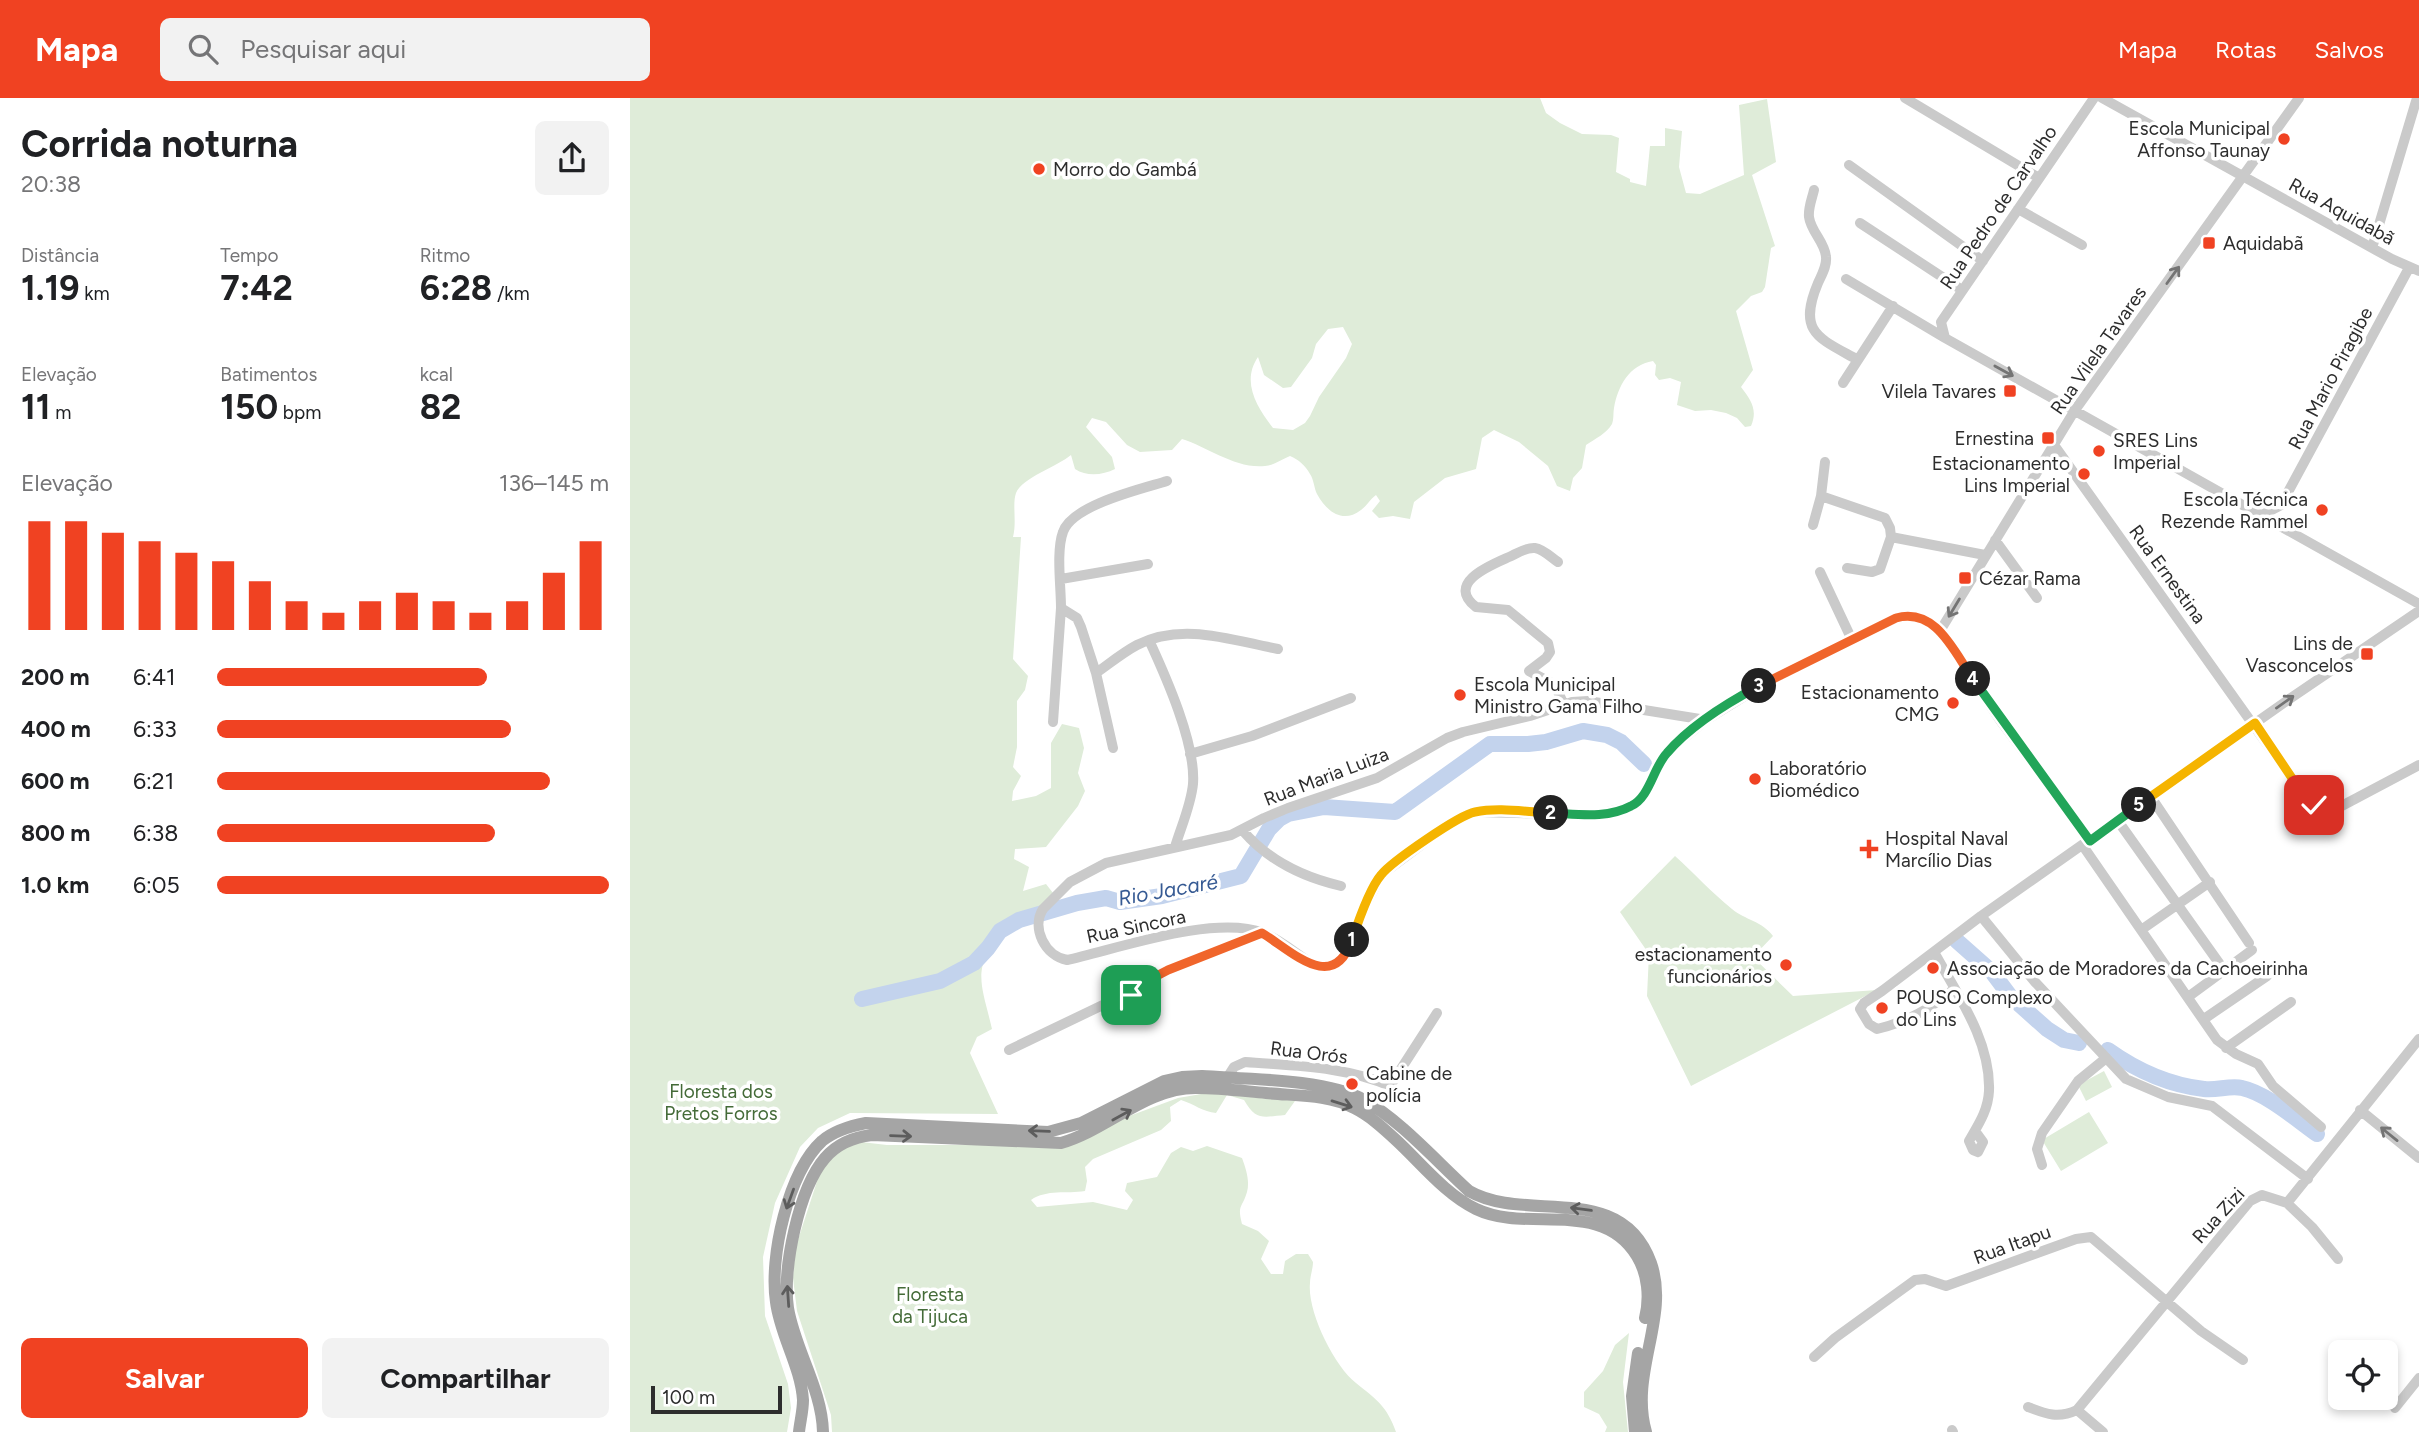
<!DOCTYPE html>
<html lang="pt">
<head>
<meta charset="utf-8">
<style>
	:root { --surface:#fff; --page:#f2f2f2; --text:#202124; --muted:#757577; --accent:#f04222 }
	body { margin:0; font-family:Figtree,sans-serif; background:var(--page); color:var(--text); height:100vh; display:flex; flex-direction:column; font-size:26px; white-space:nowrap }
	* { box-sizing:border-box; margin:0 }
	p { font-size:23px; color:var(--muted) }
	.icon { flex:none; width:38px; height:38px; fill:none; stroke:currentColor; stroke-width:2; stroke-linecap:round; stroke-linejoin:round }
	.map { position:relative; flex:1; overflow:hidden }
	.sheet { display:flex; flex-direction:column; background:var(--surface); width:630px }
	.sheet>* { flex:none }
	.fabs { position:absolute; left:1698px; top:1242px; display:grid; gap:14px }
	.fabs a { display:grid; place-items:center; width:70px; height:70px; border-radius:10px; background:var(--surface); box-shadow:0 4px 10px #0003; font-size:35px }
	.scale { position:absolute; left:21px; bottom:18px; width:131px; box-sizing:border-box; padding-left:7px; border:4px solid #2d2d2d; border-top:0; font-size:19px; line-height:24px; white-space:nowrap; color:#2d2d2d; -webkit-text-stroke:5px #fff; paint-order:stroke }
	.pin { position:absolute; display:grid; place-items:center; width:60px; height:60px; color:#fff; margin:-30px; border-radius:14px; box-shadow:0 4px 10px #0006 }
	.km { position:absolute; width:35px; height:35px; margin:-18px; border-radius:50%; background:#222; color:#fff; font-size:19px; line-height:35px; text-align:center }
	.round { display:grid; place-items:center; flex:none; width:74px; height:74px; border-radius:10px; background:var(--page) }
	.overview { display:flex; align-items:center; justify-content:space-between; height:119px; padding:0 21px }
	h1 { font-size:38px; font-weight:700; line-height:52px }
	.stats { display:grid; grid-template-columns:repeat(3,1fr); gap:10px; height:119px; padding:7px 21px }
	.stats div { display:grid; align-content:center }
	.stats b { font-size:35px; font-weight:700 }
	.stats small { font-size:19px; font-weight:400 }
	.stats p { font-size:19px }
	.chart { height:196px; padding:14px 21px }
	.chart p { display:flex; justify-content:space-between }
	.chart svg { width:100%; height:126px; margin-top:7px; stroke:var(--accent); stroke-width:6 }
	.button { display:flex; gap:14px; margin-top:auto; padding:14px 21px }
	.button a { flex:1; height:80px; border-radius:10px; background:var(--accent); color:#fff; font-size:28px; font-weight:700; line-height:80px; text-align:center }
	.button a+a { background:var(--page); color:var(--text) }
	ul { padding:0 21px; list-style:none; font-size:23px }
	li { display:grid; grid-template-columns:112px 84px 1fr; align-items:center; height:52px }
	li i { height:18px; border-radius:9px; background:var(--accent) }
	header { display:flex; align-items:center; gap:42px; box-sizing:border-box; height:98px; padding:0 35px; background:var(--accent); color:#fff }
	header strong { font-size:33px }
	nav { display:flex; gap:38px; margin-inline-start:auto; font-size:24px }
	.search { width:490px; height:63px; background:var(--page); display:flex; align-items:center; gap:18px; box-sizing:border-box; padding:0 24px; border-radius:10px; color:var(--muted); font-size:26px }
	main { display:flex; flex:1; min-height:0 }
	.map>svg:first-child { display:block }
</style>
</head>
<body>
<header>
<strong>Mapa</strong>
<div class="search"><svg class="icon" aria-label="search" viewBox="0 0 24 24"><circle cx="10" cy="10" r="6"/><path d="M15 15l6 6"/></svg>Pesquisar aqui</div>
<nav><a>Mapa</a><a>Rotas</a><a>Salvos</a></nav>
</header>
<main>
<section class="sheet">
<div class="overview"><div><h1>Corrida noturna</h1><p>20:38</p></div><a class="round"><svg class="icon" aria-label="share" viewBox="0 0 24 24"><path d="M12 15V3M7 8l5-5 5 5M5 13v7h14v-7"/></svg></a></div>
<div class="stats">
<div><p>Distância</p><b>1.19<small> km</small></b></div>
<div><p>Tempo</p><b>7:42</b></div>
<div><p>Ritmo</p><b>6:28<small> /km</small></b></div>
</div>
<div class="stats">
<div><p>Elevação</p><b>11<small> m</small></b></div>
<div><p>Batimentos</p><b>150<small> bpm</small></b></div>
<div><p>kcal</p><b>82</b></div>
</div>
<div class="chart"><p><span>Elevação</span>136–145 m</p>
<svg viewBox="0 0 160 44" preserveAspectRatio="none"><path d="M5 44V6M15 44V6M25 44V10M35 44V13M45 44V17M55 44V20M65 44V27M75 44V34M85 44V38M95 44V34M105 44V31M115 44V34M125 44V38M135 44V34M145 44V24M155 44V13"/></svg>
</div>
<ul>
<li><b>200 m</b>6:41<i style="width:69%"></i></li>
<li><b>400 m</b>6:33<i style="width:75%"></i></li>
<li><b>600 m</b>6:21<i style="width:85%"></i></li>
<li><b>800 m</b>6:38<i style="width:71%"></i></li>
<li><b>1.0 km</b>6:05<i style="width:100%"></i></li>
</ul>
<div class="button"><a>Salvar</a><a>Compartilhar</a></div>
</section>
<div class="map">
<svg width="1789" height="1334" viewBox="0 0 1789 1334">
	<rect width="100%" height="100%" fill="#fff"/>
	<path fill="#dfecd9" fill-rule="evenodd" d="M0 0H910L916 15 930 25 952 36 981 37 989 40 986 74 1000 81V84L1016 88 1020 48H1035V30L1052 33 1049 69 1056 95 1070 96 1114 77 1109 7 1137 1 1146 64 1122 77 1145 148 1141 150 1135 189 1132 194 1121 198 1106 213 1123 272 1111 289C1121 302 1128 312 1121 328L1115 329 1107 320 1096 315 1081 312 1065 313 1047 307 1051 284 1040 280 1029 282 1025 277 1026 267 1023 263C999 267 988 288 984 310 983 316 984 321 982 326 977 335 965 341 956 347L952 370 943 380 940 393 927 388 918 368 889 344 864 332 852 340 846 371 815 380 784 404 780 421 763 418 749 420 742 413 750 403 746 397C740 401 737 408 731 412 713 426 697 414 687 396 684 390 684 382 680 376 675 367 669 362 660 358 652 361 643 368 635 368 605 371 578 349 552 341L542 352 510 354 497 347 476 324 462 320 456 329 482 359 485 371C473 377 457 379 445 371L441 357C428 368 392 380 386 395 382 406 387 424 383 439H391L383 561 398 578 395 592 387 603V649L383 669 391 678 383 693 382 703 406 698 421 690V645L432 626 449 630 454 650 448 675 455 693 448 708 416 749 385 751 384 761 399 769 393 793 416 786 423 795 401 823 370 831C342 875 351 884 362 931L347 939 340 955 368 1016 220 1015 188 1030 170 1049 145 1105 133 1159 135 1218 158 1286 161 1310 157 1334H0ZM713 229 722 246 716 260 689 299 680 318 675 325 663 332 643 330C627 309 611 284 628 259L634 277 653 290 661 289 682 260 686 246 698 231Z
		M1045 758C1064 775 1082 795 1102 811 1115 822 1132 823 1143 838L1123 859 1163 898 1247 892 1061 988 1017 898 1019 856 990 814Z
		M1474 973 1482 989 1456 1003 1448 987Z
		M577 995 626 997 665 1003 655 1017C633 1019 626 1023 614 1002L597 997 586 1015C573 1014 564 1006 551 1002L540 1009 541 1023 531 1032 463 1061 455 1069 457 1083 455 1093C436 1096 417 1091 401 1102L407 1109 463 1104 497 1112 503 1102 495 1093 497 1085 527 1079 541 1055 551 1049 563 1053 577 1048 612 1060C616 1071 620 1083 617 1094 612 1111 607 1106 612 1126L628 1133 639 1143 631 1161 641 1176H653L655 1163 666 1156H678L683 1164C683 1171 680 1178 680 1185 677 1213 704 1268 726 1285 746 1301 757 1308 766 1334H202L201 1317 167 1213 163 1180 165 1151 191 1071 213 1050 231 1044 257 1047H438L494 1020 548 1000Z
		M1459 1014 1478 1045 1431 1073 1412 1042Z
		M999 1235 993 1284 998 1334H975L977 1329 969 1316 954 1309V1294L973 1273 985 1247Z"/>
	<g fill="none" stroke-linecap="round" stroke-linejoin="round">
		<path stroke="#c3d3ed" stroke-width="16" d="M1327 843 1362 874 1380 898 1417 931 1434 942 1449 945
			M232 901 310 883 344 865 358 850 370 833 389 822 447 805 476 800 490 804 532 798 611 778 639 731 649 721 658 716 694 709 765 714 860 646H898L916 644 953 633 977 637 991 644 1014 666
			M1478 952C1506 972 1539 987 1574 991 1586 993 1600 987 1612 990 1636 995 1666 1021 1687 1036"/>
		<path stroke="#cacaca" stroke-width="10" d="M1275 0 1409 80
			M1472 0 1762 161 1789 173
			M1219 67 1353 163
			M1184 92C1182 101 1178 110 1179 119 1181 134 1195 144 1196 159 1197 168 1192 176 1188 185 1167 235 1189 240 1228 262
			M1388 111 1452 147
			M1230 125 1332 192
			M1742 150 1787 0
			M1216 181 1315 240 1789 506
			M1315 240 1311 224 1464 0
			M1213 285 1263 208
			M1424 347 1674 698C1685 708 1691 712 1706 711L1789 667
			M1191 398 1255 420 1260 430 1261 439 1250 471 1242 474 1217 470
			M1632 417 1651 407 1779 170
			M1183 427 1191 398 1195 364
			M1261 439 1355 457
			M1365 442 1407 500
			M928 464C922 460 913 451 905 450 896 449 886 456 879 459 861 467 815 485 846 509L878 512 918 545 920 554 916 560 899 573 925 587 934 607
			M1190 474 1222 542
			M431 481 518 466
			M1310 533 1445 312 1669 0
			M519 542C536 579 566 646 563 686 561 707 551 729 545 749
			M466 575C479 566 492 555 507 547 552 524 601 542 648 551
			M1076 622 958 603 942 604 900 618 833 634 817 640 747 680 658 710 634 720 601 737 476 765 440 784 413 811C401 830 415 858 437 862 487 851 585 816 633 835 652 842 669 859 688 869L697 870 706 867 714 860 730 819 751 777 826 721 845 714 964 717 1002 708 1013 697 1028 667 1036 655 1076 622 1144 580 1266 520 1283 517 1301 525 1310 533 1370 622 1460 743
			M423 624 431 510
			M483 650 466 575 451 529 447 520 431 510C431 488 426 453 433 434 442 407 511 391 537 383
			M560 656 622 638 721 600
			M1521 699 1619 845
			M1488 723 1589 865
			M613 733C639 763 672 779 711 788
			M1453 748 1587 942 1606 956 1628 966 1643 988 1691 1029
			M1351 818 1405 884 1496 981 1538 999 1582 1008 1678 1081
			M1511 832 1580 784
			M1304 854C1327 896 1361 943 1359 993 1358 1013 1348 1027 1339 1043L1343 1052 1348 1054 1353 1044 1345 1033
			M1324 891C1300 911 1277 924 1247 931L1239 926 1230 911 1234 905 1252 893 1351 818 1658 602 1789 513
			M1558 899 1622 852
			M1574 921 1637 878
			M1596 950 1661 904
			M379 952 477 905 501 897 517 883 538 872 631 835
			M597 980 604 969 615 964C663 968 715 968 760 988L807 915
			M1730 1012 1789 1060
			M1412 1067 1407 1051 1412 1035 1448 983 1475 961
			M1657 1105 1682 1129 1708 1161
			M1184 1259 1205 1240 1285 1182 1295 1181 1316 1188 1446 1141 1461 1139 1571 1233 1613 1262
			M1398 1309C1416 1316 1428 1321 1447 1312L1620 1103 1632 1097 1657 1105 1789 941
			M1765 1310 1789 1280
			M1447 1312 1473 1334
			M1322 1332 1323 1334"/>
		<path stroke="#a5a5a5" stroke-width="12" d="M169 1334C170 1324 173 1313 173 1302 171 1269 150 1237 146 1204 139 1160 158 1074 192 1043 204 1033 220 1028 236 1025L418 1034 451 1025 534 983 552 979 572 978C615 981 698 981 734 1002 770 1022 807 1064 839 1093 896 1126 991 1081 1021 1165 1040 1219 999 1275 1016 1334
			M193 1334C192 1291 165 1252 158 1210 152 1171 169 1090 195 1060 207 1046 224 1039 242 1037L431 1045C477 1032 517 989 567 990 590 990 613 993 636 995 664 998 698 996 724 1010 740 1018 753 1030 766 1042 791 1065 815 1096 846 1111 898 1136 971 1099 1007 1158 1018 1176 1020 1200 1015 1220
			M1005 1334 1002 1298 1008 1255"/>
	</g>
	<defs><path id="oneway-shaft" d="M-6 0H5M1.5-3L5.5 0L1.5 3" fill="none" stroke-width="1.6" stroke-linecap="round" stroke-linejoin="round" transform="scale(1.75)"/></defs>
	<g stroke="#747474">
		<use href="#oneway-shaft" transform="translate(1543 177) rotate(-54)"/>
		<use href="#oneway-shaft" transform="translate(1374 273) rotate(29)"/>
		<use href="#oneway-shaft" transform="translate(1324 510) rotate(121)"/>
		<use href="#oneway-shaft" transform="translate(1655 604) rotate(-35)"/>
		<use href="#oneway-shaft" transform="translate(1759 1036) rotate(-141)"/>
	</g>
	<g stroke="#5d5d5d">
		<use href="#oneway-shaft" transform="translate(712 1006) rotate(17)"/>
		<use href="#oneway-shaft" transform="translate(492 1017) rotate(-29)"/>
		<use href="#oneway-shaft" transform="translate(409 1033) rotate(-178)"/>
		<use href="#oneway-shaft" transform="translate(271 1038) rotate(2)"/>
		<use href="#oneway-shaft" transform="translate(160 1101) rotate(110)"/>
		<use href="#oneway-shaft" transform="translate(951 1111) rotate(-172)"/>
		<use href="#oneway-shaft" transform="translate(158 1198) rotate(-94)"/>
	</g>
	<g fill="none" stroke-linecap="round" stroke-linejoin="round">
		<g stroke="#fff" stroke-width="14">
			<path id="split-1" d="M501 897 517 883 538 872 632 835C663 854 703 896 722 842"/>
		</g>
		<g stroke="#fff" stroke-width="14">
			<path id="split-2" d="M722 842C728 824 739 791 751 777 761 764 829 717 845 714 869 709 896 714 921 715"/>
		</g>
		<g stroke="#fff" stroke-width="14">
			<path id="split-3" d="M921 715C947 716 977 721 1001 708 1020 699 1023 670 1037 655 1060 628 1097 605 1129 588"/>
		</g>
		<g stroke="#fff" stroke-width="14">
			<path id="split-4" d="M1129 588 1266 520C1306 509 1324 554 1343 581"/>
		</g>
		<g stroke="#fff" stroke-width="14">
			<path id="split-5" d="M1343 581 1460 743 1509 707"/>
		</g>
		<g stroke="#fff" stroke-width="14">
			<path id="split-6" d="M1509 707 1625 625 1674 698 1684 707"/>
		</g>
		<use href="#split-1" stroke="#f0652b" stroke-width="9"/>
		<use href="#split-2" stroke="#f5b400" stroke-width="9"/>
		<use href="#split-3" stroke="#22a559" stroke-width="9"/>
		<use href="#split-4" stroke="#f0652b" stroke-width="9"/>
		<use href="#split-5" stroke="#22a559" stroke-width="9"/>
		<use href="#split-6" stroke="#f5b400" stroke-width="9"/>
	</g>
	<g fill="#f04222" stroke="#fff" stroke-width="2.5">
		<circle cx="1654" cy="41" r="7"/>
		<circle cx="409" cy="71" r="7"/>
		<rect x="1572" y="138" width="14" height="14" rx="3.5"/>
		<rect x="1373" y="286" width="14" height="14" rx="3.5"/>
		<rect x="1411" y="333" width="14" height="14" rx="3.5"/>
		<circle cx="1469" cy="353" r="7"/>
		<circle cx="1454" cy="376" r="7"/>
		<circle cx="1692" cy="412" r="7"/>
		<rect x="1328" y="473" width="14" height="14" rx="3.5"/>
		<rect x="1730" y="549" width="14" height="14" rx="3.5"/>
		<circle cx="830" cy="597" r="7"/>
		<circle cx="1323" cy="605" r="7"/>
		<circle cx="1125" cy="681" r="7"/>
		<path d="M1235.5 740.5h7v7h7v7h-7v7h-7v-7h-7v-7h7z"/>
		<circle cx="1156" cy="867" r="7"/>
		<circle cx="1303" cy="870" r="7"/>
		<circle cx="1252" cy="910" r="7"/>
		<circle cx="722" cy="986" r="7"/>
	</g>
	<g text-anchor="middle" stroke-width="7" stroke-linejoin="round" paint-order="stroke">
		<g font-size="19" fill="#2d2d2d" stroke="#fff" text-anchor="start">
			<text x="1640" y="37" text-anchor="end">Escola Municipal<tspan x="1640" dy="22">Affonso Taunay</tspan></text>
			<text x="423" y="78">Morro do Gambá</text>
			<text x="1593" y="152">Aquidabã</text>
			<text x="1366" y="300" text-anchor="end">Vilela Tavares</text>
			<text x="1404" y="347" text-anchor="end">Ernestina</text>
			<text x="1483" y="349">SRES Lins<tspan x="1483" dy="22">Imperial</tspan></text>
			<text x="1440" y="372" text-anchor="end">Estacionamento<tspan x="1440" dy="22">Lins Imperial</tspan></text>
			<text x="1678" y="408" text-anchor="end">Escola Técnica<tspan x="1678" dy="22">Rezende Rammel</tspan></text>
			<text x="1349" y="487">Cézar Rama</text>
			<text x="1723" y="552" text-anchor="end">Lins de<tspan x="1723" dy="22">Vasconcelos</tspan></text>
			<text x="844" y="593">Escola Municipal<tspan x="844" dy="22">Ministro Gama Filho</tspan></text>
			<text x="1309" y="601" text-anchor="end">Estacionamento<tspan x="1309" dy="22">CMG</tspan></text>
			<text x="1139" y="677">Laboratório<tspan x="1139" dy="22">Biomédico</tspan></text>
			<text x="1255" y="747">Hospital Naval<tspan x="1255" dy="22">Marcílio Dias</tspan></text>
			<text x="1142" y="863" text-anchor="end">estacionamento<tspan x="1142" dy="22">funcionários</tspan></text>
			<text x="1317" y="877">Associação de Moradores da Cachoeirinha</text>
			<text x="1266" y="906">POUSO Complexo<tspan x="1266" dy="22">do Lins</tspan></text>
			<text x="736" y="982">Cabine de<tspan x="736" dy="22">polícia</tspan></text>
		</g>
		<g font-size="19" fill="#2d2d2d" stroke="#fff">
			<text transform="translate(1368 109) rotate(-56)" y="7">Rua Pedro de Carvalho</text>
			<text transform="translate(1712 113) rotate(29)" y="7">Rua Aquidabã</text>
			<text transform="translate(1468 252) rotate(-55)" y="7">Rua Vilela Tavares</text>
			<text transform="translate(1700 280) rotate(-62)" y="7">Rua Mario Piragibe</text>
			<text transform="translate(1538 476) rotate(54)" y="7">Rua Ernestina</text>
			<text transform="translate(696 678) rotate(-21)" y="7">Rua Maria Luiza</text>
			<text transform="translate(506 828) rotate(-12)" y="7">Rua Sincora</text>
			<text transform="translate(679 954) rotate(7)" y="7">Rua Orós</text>
			<text transform="translate(1588 1117) rotate(-48)" y="7">Rua Zizi</text>
			<text transform="translate(1382 1146) rotate(-20)" y="7">Rua Itapu</text>
		</g>
		<g font-size="19" fill="#446b38" stroke="#fff">
			<text x="91" y="1000">Floresta dos<tspan x="91" dy="22">Pretos Forros</tspan></text>
			<text x="300" y="1203">Floresta<tspan x="300" dy="22">da Tijuca</tspan></text>
		</g>
		<g font-size="21" font-style="italic" fill="#365a93" stroke="#fff">
			<text transform="translate(538 792) rotate(-10)" y="7">Rio Jacaré</text>
		</g>
	</g>
</svg>
<div class="fabs">
<a><svg class="icon" aria-label="locate" viewBox="0 0 24 24"><circle cx="12" cy="12" r="6"/><path d="M12 2v4M12 18v4M2 12h4M18 12h4"/></svg></a>
</div>
<div class="scale">100 m</div>
<div class="pin" style="left:501px;top:897px;background:#1e9e55"><svg class="icon" aria-label="arrive" viewBox="0 0 24 24"><path d="M6 21V4h12l-3 4 3 4H6"/></svg></div>
<div class="pin" style="left:1684px;top:707px;background:#d93025"><svg class="icon" aria-label="check" viewBox="0 0 24 24"><path d="M5 12l5 5 9-10"/></svg></div>
<b class="km" style="left:722px;top:842px">1</b>
<b class="km" style="left:921px;top:715px">2</b>
<b class="km" style="left:1129px;top:588px">3</b>
<b class="km" style="left:1343px;top:581px">4</b>
<b class="km" style="left:1509px;top:707px">5</b>
</div>
</main>
</body>
</html>
